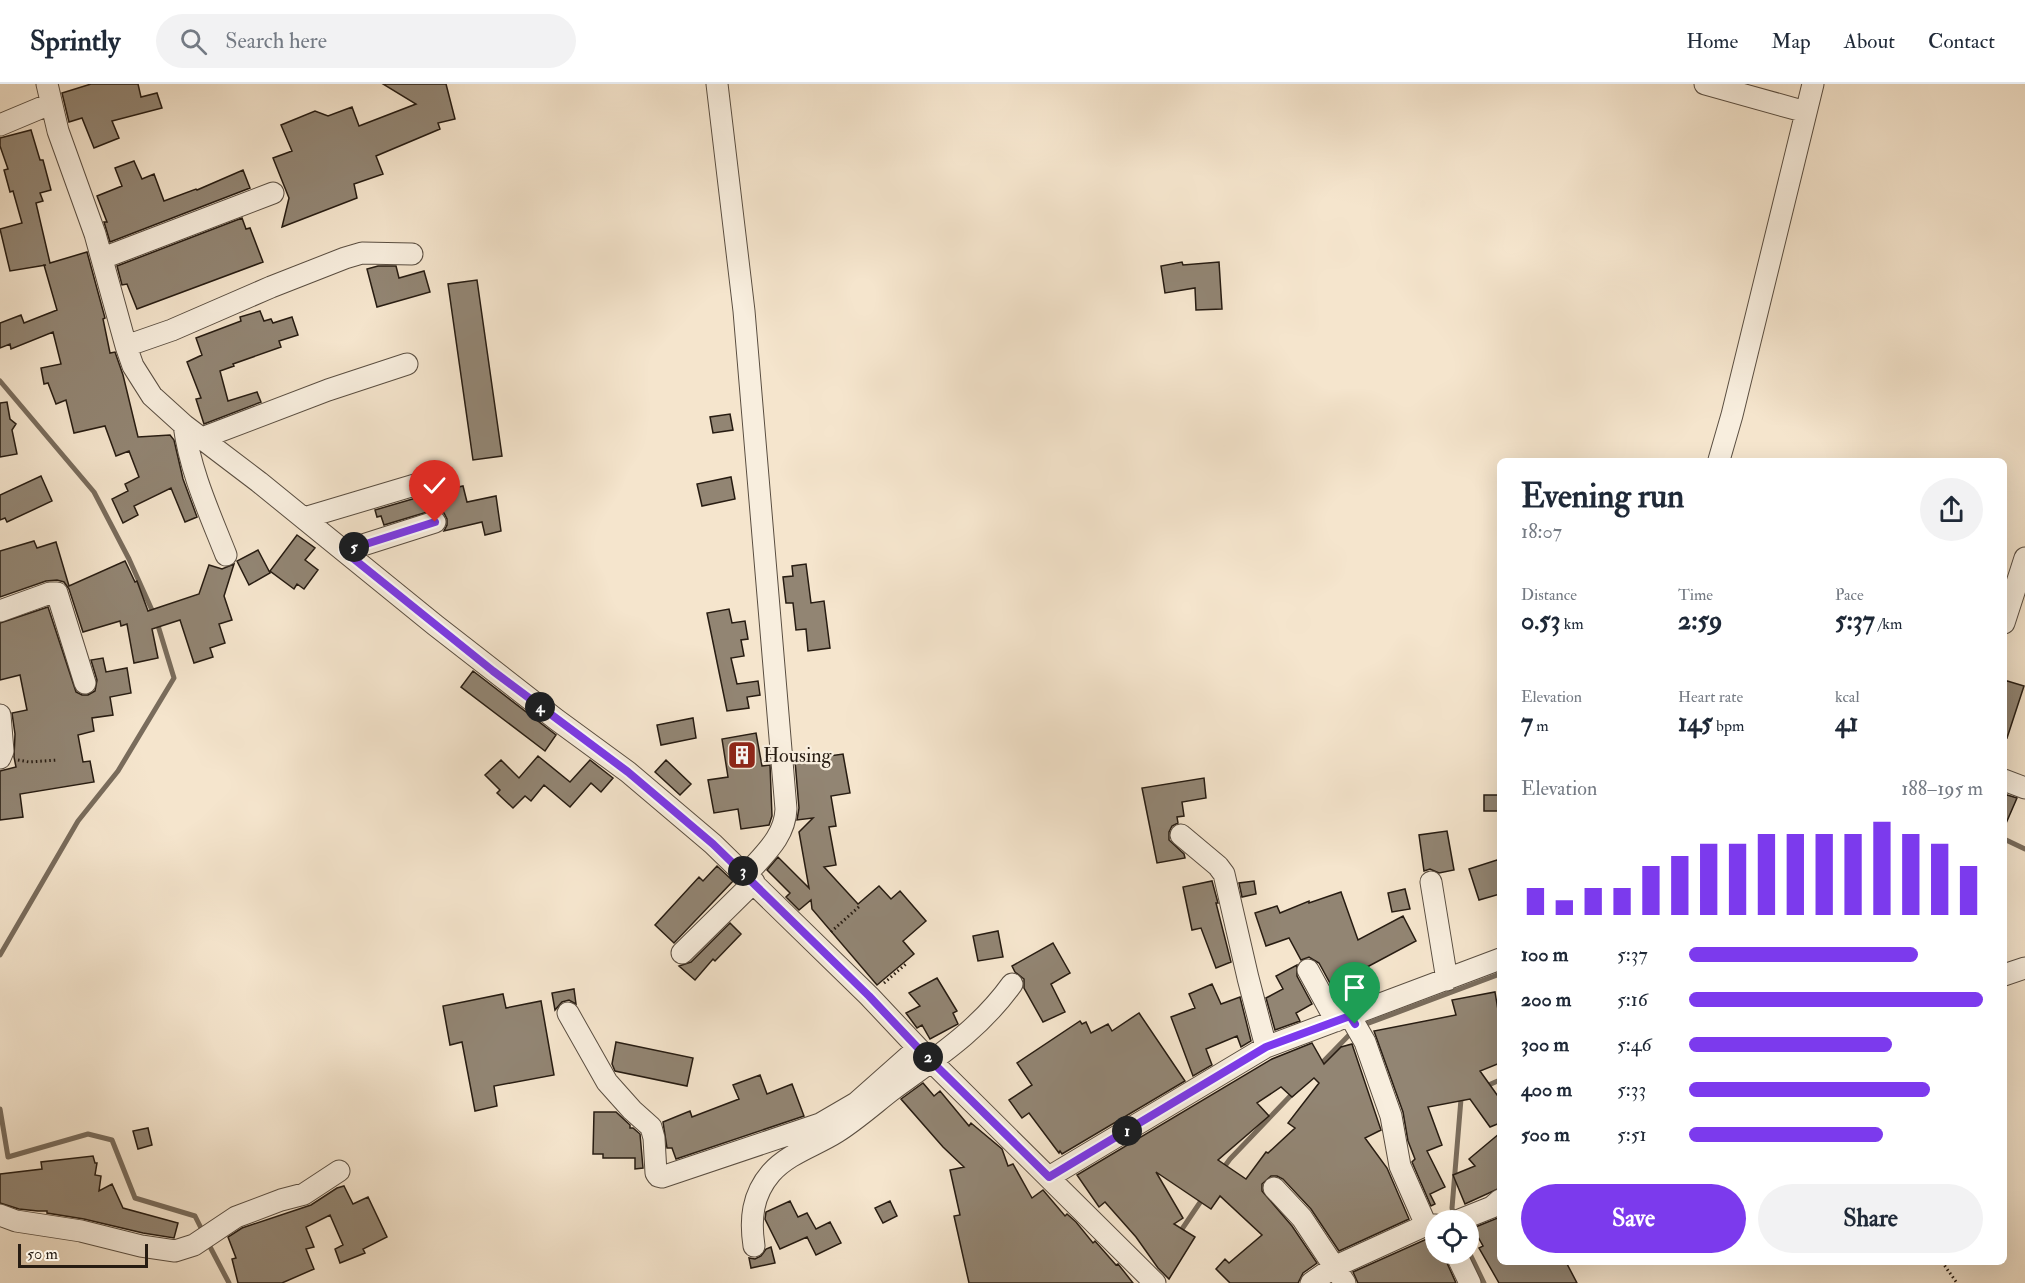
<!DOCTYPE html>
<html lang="en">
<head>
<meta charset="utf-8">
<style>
	:root { --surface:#fff; --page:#f2f2f3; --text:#1f2937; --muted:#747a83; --line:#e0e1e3; --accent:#7c3aed }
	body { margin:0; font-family:"IM FELL Double Pica",serif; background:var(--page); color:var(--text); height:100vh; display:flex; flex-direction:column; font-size:22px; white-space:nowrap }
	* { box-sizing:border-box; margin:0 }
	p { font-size:20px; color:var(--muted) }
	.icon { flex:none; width:33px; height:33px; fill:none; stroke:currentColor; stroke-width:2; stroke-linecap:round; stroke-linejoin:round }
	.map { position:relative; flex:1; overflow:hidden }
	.sheet { position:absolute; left:1497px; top:374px; width:510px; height:807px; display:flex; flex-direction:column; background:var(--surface); border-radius:9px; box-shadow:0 6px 24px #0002 }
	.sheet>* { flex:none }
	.controls { position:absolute; left:1425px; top:1126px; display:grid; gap:12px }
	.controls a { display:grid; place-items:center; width:54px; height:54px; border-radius:50%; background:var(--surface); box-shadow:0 6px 24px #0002; font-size:30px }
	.scale { position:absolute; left:18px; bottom:15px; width:130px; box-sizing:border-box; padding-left:6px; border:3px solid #271c12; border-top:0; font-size:16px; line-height:21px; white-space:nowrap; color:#271c12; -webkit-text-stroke:4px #f8eede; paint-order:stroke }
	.pin { position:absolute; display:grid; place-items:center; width:51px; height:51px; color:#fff; margin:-62px -26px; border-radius:50% 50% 50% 0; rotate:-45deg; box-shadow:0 0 6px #0007 }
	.pin .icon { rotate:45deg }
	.km { position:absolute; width:30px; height:30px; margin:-15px; border-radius:50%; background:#222; color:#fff; font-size:16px; line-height:30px; text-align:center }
	.round { display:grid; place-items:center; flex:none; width:63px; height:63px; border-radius:32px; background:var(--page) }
	.head { display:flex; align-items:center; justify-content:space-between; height:102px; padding:0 24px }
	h1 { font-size:33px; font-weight:800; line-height:45px }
	.metrics { display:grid; grid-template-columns:repeat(3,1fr); gap:9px; height:102px; padding:6px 24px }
	.metrics div { display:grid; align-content:center }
	.metrics b { font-size:26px; font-weight:800 }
	.metrics small { font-size:16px; font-weight:400 }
	.metrics p { font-size:16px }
	.chart { height:168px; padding:12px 24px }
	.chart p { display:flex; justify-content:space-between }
	.chart svg { width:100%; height:108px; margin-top:6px; stroke:var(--accent); stroke-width:6 }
	.primary-button { display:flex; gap:12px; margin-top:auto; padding:12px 24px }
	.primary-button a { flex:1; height:69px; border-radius:36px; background:var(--accent); color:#fff; font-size:24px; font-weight:800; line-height:69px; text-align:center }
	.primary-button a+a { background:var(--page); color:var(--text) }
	ul { padding:0 24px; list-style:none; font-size:20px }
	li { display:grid; grid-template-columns:96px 72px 1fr; align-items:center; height:45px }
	li i { height:15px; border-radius:8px; background:var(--accent) }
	header { display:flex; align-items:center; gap:36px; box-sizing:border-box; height:84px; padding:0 30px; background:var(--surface); border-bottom:2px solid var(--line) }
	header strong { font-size:28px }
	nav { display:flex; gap:33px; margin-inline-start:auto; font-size:21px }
	.search { width:420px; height:54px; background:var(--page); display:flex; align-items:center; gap:15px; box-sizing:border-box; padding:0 21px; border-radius:33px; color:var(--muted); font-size:22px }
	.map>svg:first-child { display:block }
</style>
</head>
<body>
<header>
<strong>Sprintly</strong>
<div class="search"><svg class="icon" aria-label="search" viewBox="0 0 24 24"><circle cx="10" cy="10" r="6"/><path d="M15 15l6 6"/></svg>Search here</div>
<nav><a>Home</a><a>Map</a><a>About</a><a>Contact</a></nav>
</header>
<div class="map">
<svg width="2025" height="1199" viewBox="0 0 2025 1199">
	<rect width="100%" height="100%" fill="#f5e5cd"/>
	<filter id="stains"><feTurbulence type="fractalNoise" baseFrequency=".00333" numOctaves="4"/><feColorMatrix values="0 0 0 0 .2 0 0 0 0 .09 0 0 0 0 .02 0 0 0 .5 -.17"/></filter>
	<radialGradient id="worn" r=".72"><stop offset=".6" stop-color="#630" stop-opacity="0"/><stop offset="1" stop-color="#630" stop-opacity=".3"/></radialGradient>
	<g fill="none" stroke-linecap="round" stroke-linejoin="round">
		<path stroke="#796c5c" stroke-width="5" d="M0 297 94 408 129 475 156 535 174 594 118 687 78 737 0 871
			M2004 755 2025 765
			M1361 942 1500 890
			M1318 983 1353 947
			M1484 1003 1500 996
			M0 1025 8 1073 88 1050 112 1056 135 1114 195 1132 203 1148
			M1222 1086 1230 1075 1295 1007
			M1454 1133 1452 1124 1461 1015 1466 1013
			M1178 1151 1203 1114
			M208 1159 229 1199
			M1468 1166 1484 1199"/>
	</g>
	<path fill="#928573" stroke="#271c12" stroke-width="1.5" fill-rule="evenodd" d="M91 0H138L141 13 157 9 162 24 112 37 119 54 94 64 82 34 69 38 62 9Z
		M383 0H446L455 35 438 39 440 45 376 72 383 90 354 100 357 114 282 143 289 114 273 74 292 67 281 41 315 27 328 32 352 23 359 42 416 20Z
		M31 46 40 76H43L51 106 40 109 43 117 36 119 50 179 87 168 105 234 103 235 110 269 115 268 123 291 138 353 170 351 174 356 183 395 197 433 185 438 171 404 134 422 138 431 123 439 112 415 128 407 125 400 139 393 129 367 116 372 105 342 74 349 66 316 56 320 48 299 44 300 41 284 61 280 53 248 11 265 10 260 0 264V239L21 231 24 239 57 226 44 181H46L10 187 0 145 22 139 13 107 10 108 4 86 8 85 0 62V54Z
		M134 77 142 95 154 90 164 117 196 105 197 106 243 86 250 104 110 158 104 138H107L97 112 122 102 115 84Z
		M242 134 246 145 250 144 263 178 137 225 127 200 122 201 117 182Z
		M1182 178 1183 181 1219 178 1222 225 1196 226 1195 204 1165 209 1161 182Z
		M378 182H396L399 194 424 187 430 208 377 223 367 185Z
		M477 196 502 372 473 376 448 200Z
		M260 227 264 237 271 235 273 239 292 233 298 251 279 257 281 263 233 280 234 282 220 287 228 317 257 308 261 318 204 340 196 315 201 314 187 278 202 271 196 254 241 237 240 233Z
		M7 318 10 335 16 340 12 346 17 370 0 373V319Z
		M730 330 733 346 713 349 710 333Z
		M41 392 52 417 7 438 5 434 0 436V411Z
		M731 393 735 415 702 422 697 400Z
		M463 402 467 418 496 412 501 447 485 451 482 438 444 447 447 441V435L444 429 437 425 384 441 381 432 377 433 375 426 433 409Z
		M297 451 315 464 305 476 318 486 304 505 297 500 294 505 270 487Z
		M34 457 37 464 56 458 69 502 125 477 135 498 137 497 148 527 199 510 209 481 222 485 234 480 224 512 232 536 219 540 225 559 210 564 213 573 194 579 180 536 152 545 158 574 134 579 127 540 121 542 120 537 83 548 69 505 64 498 57 496 46 497 0 513V467Z
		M258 466 270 489 249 501 237 477Z
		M806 480 811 519 824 517 830 564 808 567 806 545 796 546 793 519H786L783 493 793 492 792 482Z
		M48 523 76 608 82 611H88L95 607 97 596 91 576 103 574 106 588 127 584 131 609 110 613 113 631 92 634 94 647 78 651 83 678 90 677 94 698 20 710 23 733 0 736V687L16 683 14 673 15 650 12 629 27 626 20 591 0 596V539Z
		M729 525 732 539 745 537 748 555 741 556 744 572 731 574 737 600 758 597 760 611 747 613 749 624 727 627 707 529Z
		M473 587 556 651 545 667 461 603Z
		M2004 596 2024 602 2007 654 2004 653Z
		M693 634 696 654 661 661 657 641Z
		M756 649 762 682 770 681 772 732 769 741 741 745 738 725 714 729 708 696 728 693 722 655Z
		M843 670 850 709 831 712 836 742 829 743 836 781 824 783 858 820 879 802 891 815 900 807 926 837 903 857 914 870 877 901 812 825 811 816 799 826 786 813 790 809 767 786 778 773 809 804 799 748 813 734 797 736 799 724 795 677Z
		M538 672 570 698 590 676 613 694 601 708 591 699 570 723 544 701 531 717 525 712 513 724 497 709 500 706 485 691 501 676 519 694Z
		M666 676 691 700 680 711 655 688Z
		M1204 694 1206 714 1182 718 1184 732 1177 733 1178 739 1172 742 1169 748V756L1184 770 1185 774 1157 779 1142 704Z
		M2004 710 2017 714 2004 744Z
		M1484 711H1500V727H1484Z
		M1447 747 1454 786 1439 789 1430 785 1424 787 1419 751Z
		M1500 775V810L1479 816 1469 785Z
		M717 782 733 797 674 859 655 841 699 793 703 797Z
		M1212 797 1218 819H1216L1231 878 1216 884 1201 844 1192 846 1183 803Z
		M1254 797 1256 810 1242 813 1239 799Z
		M1405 805 1410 825 1392 828 1388 809Z
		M1341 808 1358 856 1403 832 1416 857 1369 882 1342 893 1343 896 1336 899 1340 907 1348 905 1354 916 1342 921 1319 879 1309 873 1301 876 1289 854 1266 862 1255 829 1277 822 1280 829 1309 817V819Z
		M730 839 741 850 715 877 713 875 695 896 679 882 691 878Z
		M998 847 1003 873 978 877 973 852Z
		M1053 859 1070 889 1051 900 1065 928 1043 938 1024 904V895L1015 888 1012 882Z
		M1297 881V892L1312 920 1296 929 1300 937 1275 946 1266 914 1283 905 1276 892Z
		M937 894 957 927 953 929 958 940 930 955 922 941 917 944 906 929 920 922 909 909Z
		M1212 900 1221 920 1240 913 1251 957 1241 963 1237 952 1206 965 1212 981 1193 992 1171 933 1195 924 1189 910Z
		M574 905 576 920 569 916 562 918 555 926 552 909Z
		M1495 908 1498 926H1500V979L1480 987 1500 1015V1039L1490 1043 1470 1015 1428 1023 1442 1061 1427 1067 1445 1103 1430 1110 1435 1120 1431 1122 1412 1078 1415 1075 1408 1057 1403 1028 1374 947 1456 931 1452 916Z
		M503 910 506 924 541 917 554 991 494 1002 497 1022 475 1027 462 958 450 961 443 922Z
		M1139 929 1185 997 1062 1070 1060 1067 1059 1069 1029 1029 1022 1034 1009 1016 1032 1001 1017 979 1080 937 1082 940 1086 938 1091 949 1108 940 1112 947Z
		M616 958 693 974 687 1002 615 987 612 980Z
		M1312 959 1324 980 1341 963 1352 960 1353 963 1381 1046 1365 1054 1387 1084 1409 1135 1339 1167 1311 1125 1283 1095 1277 1092H1271L1262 1100V1107L1292 1142 1317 1179 1303 1189 1298 1199H1230L1216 1185 1225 1175 1229 1179 1262 1151 1220 1112 1211 1125 1156 1088 1183 1134 1174 1140 1195 1153 1169 1195 1158 1184 1136 1153 1105 1118 1099 1123 1077 1091 1272 975ZM1314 994 1319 999 1288 1039 1295 1044 1268 1069 1266 1068 1246 1095 1218 1076 1269 1032 1257 1019 1281 1003 1292 1013Z
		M760 991 767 1010 792 1000 804 1032 676 1075 672 1064H667L663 1038 690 1027 692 1033 739 1015 733 1001Z
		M923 999 934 1012 940 1007 969 1042 971 1039 1002 1065 1008 1082 1013 1080 1032 1114 1043 1106 1065 1132 1067 1130 1076 1138 1093 1159 1095 1157 1116 1181 1118 1180 1133 1199H969L954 1132 960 1131 950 1086 964 1083 943 1063 901 1015Z
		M594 1028H616L630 1041V1044H633L640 1050 643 1084 635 1085V1074H603V1070H593Z
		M148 1044 152 1061 138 1065 133 1047Z
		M1500 1049V1104L1465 1120 1453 1091 1475 1082 1469 1075Z
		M93 1072 95 1079H97L95 1091 101 1092 99 1107 112 1100 123 1124 178 1139 174 1154 143 1149 84 1135 47 1129V1127H38L19 1125 0 1119V1090L42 1085 41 1078Z
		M344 1102 353 1120 368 1113 387 1153 363 1165 365 1169 340 1179 335 1165 343 1161 330 1131 306 1143 314 1163 306 1165 314 1185 282 1199H238L232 1175 236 1174 228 1153 242 1144 311 1121 337 1104Z
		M790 1117 798 1133 807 1129 816 1145 830 1138 841 1159 816 1171 807 1153 780 1165 765 1135 766 1128Z
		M890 1117 897 1132 883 1139 875 1124Z
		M1500 1133V1178H1566L1577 1199H1499L1479 1164 1483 1162 1473 1144Z
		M1429 1154H1433L1436 1158V1170H1443L1456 1199H1358L1353 1188Z
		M771 1163 775 1179 751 1184 749 1174 755 1175 761 1172 766 1165Z"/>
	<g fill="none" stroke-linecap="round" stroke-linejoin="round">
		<g stroke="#5a4e41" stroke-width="23">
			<path id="minor" d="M47 0 58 47 95 150 126 262 133 282 152 312 184 341 259 398 435 541 557 636 628 688 713 760 869 912 918 964 1155 1199
				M717 0 744 227 786 725C785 753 764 770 746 791
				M1705 0 1806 28
				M0 41 50 20
				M103 174 273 109
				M126 262 172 246 271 203 345 174 362 169 412 170
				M184 341C190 387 209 428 226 471
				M202 354 328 306 407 280
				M1719 376 1732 331 1813 0
				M304 434 428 397
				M344 467 435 438
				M0 527 50 509H57L85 599
				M2004 539 2025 474
				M0 631 3 667 0 674
				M2004 696 2025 704
				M1181 751 1218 782 1224 790 1248 894 1266 963
				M1431 798 1447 896
				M682 869 754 798
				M1308 886 1336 937
				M2004 891 2025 884
				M568 929 607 998 632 1026 651 1043 654 1054 656 1089 658 1092 662 1093 820 1040 856 1019 918 964
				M1350 932 1365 958 1391 1032 1400 1082 1426 1141
				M1049 1093 1266 963 1500 875
				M1274 1104 1302 1134 1345 1199
				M0 1131 16 1137 81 1147 141 1162 175 1167 194 1161 236 1133 281 1116 304 1110 339 1087
				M1457 1137 1492 1123 1500 1116
				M754 1162C750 1136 752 1111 771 1089 789 1069 815 1062 837 1048 856 1036 874 1020 892 1006 937 973 979 946 1012 900
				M1456 1170 1470 1199
				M1311 1199 1334 1183 1426 1141H1436"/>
		</g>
		<path stroke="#271c12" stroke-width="3" stroke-dasharray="1.5 3" stroke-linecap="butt" d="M18 676 29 678 58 676
			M831 848 861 821
			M884 899 907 879
			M1942 1178 1957 1199"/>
		<use href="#minor" stroke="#f8eede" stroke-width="21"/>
	</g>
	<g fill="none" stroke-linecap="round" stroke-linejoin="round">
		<g stroke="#fff" stroke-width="12">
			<path id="route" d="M435 438 344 467 493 587 628 688 713 760 869 912 918 964 1049 1093 1266 963 1350 932 1355 940"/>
		</g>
		<use href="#route" stroke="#7c3aed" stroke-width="8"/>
	</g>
	<defs>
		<g id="building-square" transform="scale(1.5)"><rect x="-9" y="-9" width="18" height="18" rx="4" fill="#8f2418" stroke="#f8eede"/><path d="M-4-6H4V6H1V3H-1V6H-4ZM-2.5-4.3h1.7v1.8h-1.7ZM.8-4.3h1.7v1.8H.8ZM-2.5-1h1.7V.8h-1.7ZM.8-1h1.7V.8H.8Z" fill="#fff"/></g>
	</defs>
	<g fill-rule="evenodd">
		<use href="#building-square" x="742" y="671"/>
	</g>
	<g text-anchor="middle" stroke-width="4.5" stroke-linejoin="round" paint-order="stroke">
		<g font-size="20" fill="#271c12" stroke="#f8eede" text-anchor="start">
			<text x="763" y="678">Housing</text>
		</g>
	</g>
	<rect width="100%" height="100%" filter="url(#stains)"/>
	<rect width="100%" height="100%" fill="url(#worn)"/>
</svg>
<div class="controls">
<a><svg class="icon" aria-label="locate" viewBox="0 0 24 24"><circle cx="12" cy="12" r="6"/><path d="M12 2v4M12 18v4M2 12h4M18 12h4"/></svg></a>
</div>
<div class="scale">50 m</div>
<div class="pin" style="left:1355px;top:940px;background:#1e9e55"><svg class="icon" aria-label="arrive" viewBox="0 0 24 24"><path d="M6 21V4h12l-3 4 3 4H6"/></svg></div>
<div class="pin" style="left:435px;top:438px;background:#d93025"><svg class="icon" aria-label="check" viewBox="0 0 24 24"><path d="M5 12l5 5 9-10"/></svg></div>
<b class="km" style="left:1127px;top:1047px">1</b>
<b class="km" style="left:928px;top:973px">2</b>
<b class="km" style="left:743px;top:787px">3</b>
<b class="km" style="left:540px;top:623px">4</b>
<b class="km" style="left:354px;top:463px">5</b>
<section class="sheet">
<div class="head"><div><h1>Evening run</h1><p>18:07</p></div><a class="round"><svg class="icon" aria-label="share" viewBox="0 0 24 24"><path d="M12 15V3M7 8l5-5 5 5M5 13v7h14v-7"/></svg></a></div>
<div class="metrics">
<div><p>Distance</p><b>0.53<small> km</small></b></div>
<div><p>Time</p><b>2:59</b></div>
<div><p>Pace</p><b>5:37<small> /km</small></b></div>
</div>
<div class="metrics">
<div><p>Elevation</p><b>7<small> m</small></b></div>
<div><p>Heart rate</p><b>145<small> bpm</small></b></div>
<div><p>kcal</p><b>41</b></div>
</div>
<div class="chart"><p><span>Elevation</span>188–195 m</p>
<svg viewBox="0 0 160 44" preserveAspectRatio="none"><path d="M5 44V33M15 44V38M25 44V33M35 44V33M45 44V24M55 44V20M65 44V15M75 44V15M85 44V11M95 44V11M105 44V11M115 44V11M125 44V6M135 44V11M145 44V15M155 44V24"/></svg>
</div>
<ul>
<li><b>100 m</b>5:37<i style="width:78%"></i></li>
<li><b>200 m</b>5:16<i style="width:100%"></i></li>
<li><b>300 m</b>5:46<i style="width:69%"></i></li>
<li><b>400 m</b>5:33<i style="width:82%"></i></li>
<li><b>500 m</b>5:51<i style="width:66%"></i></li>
</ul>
<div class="primary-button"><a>Save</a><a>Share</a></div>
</section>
</div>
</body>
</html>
